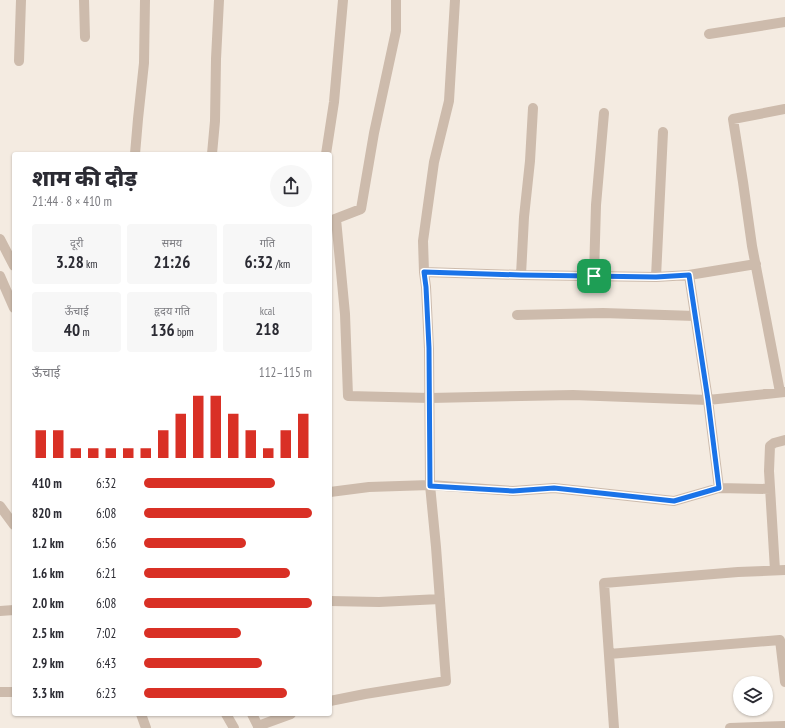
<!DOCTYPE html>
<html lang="hi">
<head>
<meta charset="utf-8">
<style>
	:root { --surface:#fff; --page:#f7f7f7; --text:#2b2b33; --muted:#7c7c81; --accent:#d93025 }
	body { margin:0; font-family:"PT Sans Narrow","Noto Sans Devanagari",sans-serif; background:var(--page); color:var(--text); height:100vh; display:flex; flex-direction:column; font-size:15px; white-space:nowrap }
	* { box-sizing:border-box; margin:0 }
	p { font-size:13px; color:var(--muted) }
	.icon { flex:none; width:22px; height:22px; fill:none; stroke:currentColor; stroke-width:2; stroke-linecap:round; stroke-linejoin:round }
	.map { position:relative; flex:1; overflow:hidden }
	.details { position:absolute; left:12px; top:152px; width:320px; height:564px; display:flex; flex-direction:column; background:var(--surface); border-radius:4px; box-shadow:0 1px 3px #0004 }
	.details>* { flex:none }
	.buttons { position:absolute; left:733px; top:676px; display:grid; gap:8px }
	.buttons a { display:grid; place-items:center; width:40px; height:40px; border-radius:50%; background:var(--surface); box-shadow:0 1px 3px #0004; font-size:20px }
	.pin { position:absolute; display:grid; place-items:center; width:34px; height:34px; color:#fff; margin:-17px; border-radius:8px; box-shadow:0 2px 6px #0006 }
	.round { display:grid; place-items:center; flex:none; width:42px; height:42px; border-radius:21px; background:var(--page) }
	.overview { display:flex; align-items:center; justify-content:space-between; height:68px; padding:0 20px }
	h1 { font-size:22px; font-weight:800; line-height:30px }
	.metrics { display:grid; grid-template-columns:repeat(3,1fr); gap:6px; height:68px; padding:4px 20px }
	.metrics div { display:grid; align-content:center; border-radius:4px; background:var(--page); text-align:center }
	.metrics b { font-size:17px; font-weight:800 }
	.metrics small { font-size:11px; font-weight:400 }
	.metrics p { font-size:11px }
	.chart { height:112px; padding:8px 20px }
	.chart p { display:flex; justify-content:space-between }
	.chart svg { width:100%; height:72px; margin-top:4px; stroke:var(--accent); stroke-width:6 }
	ul { padding:0 20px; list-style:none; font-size:13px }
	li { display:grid; grid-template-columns:64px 48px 1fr; align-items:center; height:30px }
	li i { height:10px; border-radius:5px; background:var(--accent) }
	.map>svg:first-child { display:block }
</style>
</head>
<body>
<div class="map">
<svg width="785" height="728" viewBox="0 0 785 728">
	<rect width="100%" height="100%" fill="#f4ebe1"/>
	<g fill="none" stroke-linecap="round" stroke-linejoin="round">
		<path stroke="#cdbbac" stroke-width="10" d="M84 0 85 37
			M709 34 785 22
			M19 61 21 0
			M135 154 138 119 144 63 145 0
			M212 154 215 121 216 59 219 0
			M326 154 334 102 343 0
			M336 219 345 314 348 396 430 398 573 395 708 400 785 392
			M330 221 361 209 374 133 396 31V0
			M424 272 521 275 656 277 689 275
			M521 275 524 217 530 161 533 108
			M594 275 596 205 604 113
			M656 277 663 132
			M517 315 603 313 695 316
			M780 392 752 246 743 182 733 119 785 109
			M719 488 708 400 689 275 756 264
			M330 492 369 487 430 485 513 491 554 488 674 501 719 488 770 489
			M0 506 14 525
			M775 570 769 471 770 446 774 443 785 440
			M330 601 379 602 440 599
			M0 611 14 610
			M609 654 780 640 785 682
			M0 692H14
			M330 701 365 694 446 681 436 547 430 485 429 349 426 287 424 272 423 241 434 162 449 101 455 0
			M141 714 146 728
			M258 726 291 714
			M614 728 604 583 738 572 785 570
			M730 728 785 726"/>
		<path stroke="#cdbbac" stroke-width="10" d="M0 239 14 266
			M0 276 14 308
			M226 714 234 728
			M252 714 259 728"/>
	</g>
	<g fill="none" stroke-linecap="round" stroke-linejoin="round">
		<g stroke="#fff" stroke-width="8">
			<path id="route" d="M424 272 521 275 656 277 689 275 708 400 719 488 674 501 554 488 513 491 430 486 429 348 426 287Z"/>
		</g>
		<use href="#route" stroke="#1a73e8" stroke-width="5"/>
	</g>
</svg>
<div class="buttons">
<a><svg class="icon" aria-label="layers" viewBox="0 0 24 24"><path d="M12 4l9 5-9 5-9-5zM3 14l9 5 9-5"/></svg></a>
</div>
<div class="pin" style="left:594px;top:276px;background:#1e9e55"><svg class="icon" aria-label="arrive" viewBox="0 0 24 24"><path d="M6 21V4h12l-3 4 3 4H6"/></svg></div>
<section class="details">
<div class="overview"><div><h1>शाम की दौड़</h1><p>21:44 · 8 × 410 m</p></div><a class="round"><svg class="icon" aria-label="share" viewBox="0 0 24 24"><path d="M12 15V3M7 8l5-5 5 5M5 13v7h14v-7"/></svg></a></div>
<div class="metrics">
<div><p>दूरी</p><b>3.28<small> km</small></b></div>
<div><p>समय</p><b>21:26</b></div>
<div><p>गति</p><b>6:32<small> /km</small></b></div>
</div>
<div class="metrics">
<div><p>ऊँचाई</p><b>40<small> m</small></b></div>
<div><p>हृदय गति</p><b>136<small> bpm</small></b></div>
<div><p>kcal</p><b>218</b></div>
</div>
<div class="chart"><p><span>ऊँचाई</span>112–115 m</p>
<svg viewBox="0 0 160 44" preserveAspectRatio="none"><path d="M5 44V27M15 44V27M25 44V38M35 44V38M45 44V38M55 44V38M65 44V38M75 44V27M85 44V17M95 44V6M105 44V6M115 44V17M125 44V27M135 44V38M145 44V27M155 44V17"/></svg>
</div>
<ul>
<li><b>410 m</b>6:32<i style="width:78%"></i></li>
<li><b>820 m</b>6:08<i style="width:100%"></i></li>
<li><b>1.2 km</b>6:56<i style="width:61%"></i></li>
<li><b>1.6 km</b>6:21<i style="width:87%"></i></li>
<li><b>2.0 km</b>6:08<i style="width:100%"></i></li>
<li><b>2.5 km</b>7:02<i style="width:58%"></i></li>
<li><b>2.9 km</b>6:43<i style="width:70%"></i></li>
<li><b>3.3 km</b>6:23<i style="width:85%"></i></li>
</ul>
</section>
</div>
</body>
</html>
